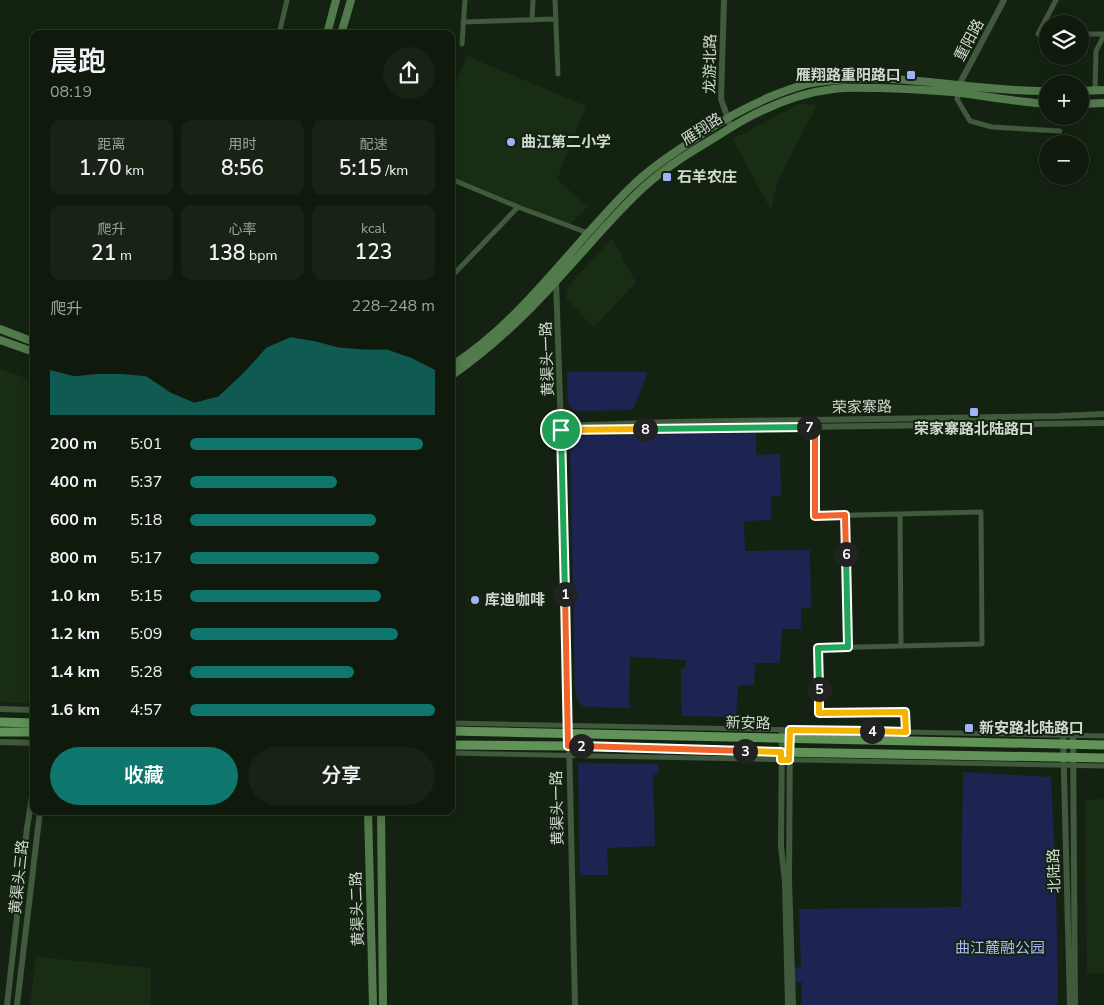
<!DOCTYPE html>
<html lang="zh">
<head>
<meta charset="utf-8">
<style>
	:root { --surface:#0f1a0d; --page:#182316; --text:#f1f3f6; --muted:#9ba19d; --line:#2f382e; --accent:#0f766e }
	body { margin:0; font-family:"Nunito Sans","Noto Sans SC",sans-serif; background:var(--page); color:var(--text); height:100vh; display:flex; flex-direction:column; font-size:19px; white-space:nowrap }
	* { box-sizing:border-box; margin:0 }
	p { font-size:16px; color:var(--muted) }
	.icon { flex:none; width:28px; height:28px; fill:none; stroke:currentColor; stroke-width:2; stroke-linecap:round; stroke-linejoin:round }
	.map { position:relative; flex:1; overflow:hidden }
	.side { position:absolute; left:30px; top:30px; width:425px; height:785px; display:flex; flex-direction:column; background:var(--surface); border-radius:10px; box-shadow:0 2px 12px #0003,0 0 0 1px var(--line) }
	.side>* { flex:none }
	.buttons { position:absolute; left:1039px; top:15px; display:grid; gap:10px }
	.buttons a { display:grid; place-items:center; width:50px; height:50px; border-radius:50%; background:var(--surface); box-shadow:0 2px 12px #0003,0 0 0 1px var(--line); font-size:25px }
	.pin { position:absolute; display:grid; place-items:center; width:42px; height:42px; color:#fff; margin:-21px; border:2px solid #fff; border-radius:50%; box-shadow:0 1px 5px #0007 }
	.km { position:absolute; width:25px; height:25px; margin:-12px; border-radius:50%; background:#222; color:#fff; font-size:14px; line-height:25px; text-align:center }
	.round { display:grid; place-items:center; flex:none; width:52px; height:52px; border-radius:26px; background:var(--page) }
	.summary { display:flex; align-items:center; justify-content:space-between; height:85px; padding:0 20px }
	h1 { font-size:28px; font-weight:600; line-height:38px }
	.metrics { display:grid; grid-template-columns:repeat(3,1fr); gap:8px; height:85px; padding:5px 20px }
	.metrics div { display:grid; align-content:center; border-radius:10px; background:var(--page); text-align:center }
	.metrics b { font-size:21px; font-weight:600 }
	.metrics small { font-size:14px; font-weight:400 }
	.metrics p { font-size:14px }
	.chart { height:140px; padding:10px 20px }
	.chart p { display:flex; justify-content:space-between }
	.chart svg { width:100%; height:90px; margin-top:5px; fill:var(--accent); opacity:.7 }
	.button { display:flex; gap:10px; margin-top:auto; padding:10px 20px }
	.button a { flex:1; height:58px; border-radius:30px; background:var(--accent); color:#fff; font-size:20px; font-weight:600; line-height:58px; text-align:center }
	.button a+a { background:var(--page); color:var(--text) }
	ul { padding:0 20px; list-style:none; font-size:16px }
	li { display:grid; grid-template-columns:80px 60px 1fr; align-items:center; height:38px }
	li i { height:12px; border-radius:6px; background:var(--accent) }
	.map>svg:first-child { display:block }
</style>
</head>
<body>
<div class="map">
<svg width="1104" height="1005" viewBox="0 0 1104 1005">
	<rect width="100%" height="100%" fill="#142311"/>
	<path fill="#192d15" d="M467 56 586 106 557 179 588 207 569 225 451 177V96Z
		M799 104 817 105 778 180 771 210 733 139Z
		M612 238 636 283 593 327 566 298 568 287Z
		M0 369 34 381V696L32 703 0 702Z
		M1104 799V973H1087L1085 800Z
		M36 957 151 968V1005H30Z"/>
	<path fill="#1e2451" d="M567 372H648L633 410 575 411 568 404Z
		M756 433V455L780 454 781 496H771V520L744 521 745 551 810 550 811 607 801 608V629H782L780 663H755L754 685 738 686 736 717 683 716 681 704V669H685L686 660 630 657 629 708 586 707C577 704 577 696 575 688L570 444 579 436Z
		M578 763 658 764V774L653 775 655 846 607 848 608 875H580Z
		M963 772 1051 777 1056 882 1058 1005H802V982L793 983 792 968 801 967 799 909 961 907Z"/>
	<g fill="none" stroke-linecap="round" stroke-linejoin="round">
		<path stroke="#41593d" stroke-width="5" d="M555 0 558 74
			M532 20 533 0
			M463 22 556 19
			M279 34 287 0
			M1048 34H1038L1056 0
			M1080 34H1104
			M462 44 465 0
			M1095 90 1096 51 1104 35
			M959 93 957 99 970 121 992 127 1060 131
			M451 179 518 207 588 233
			M451 277 518 207
			M815 427V516L981 512 982 644 819 648V713L905 712 906 732
			M900 514 901 646
			M845 515 848 647
			M451 723 1104 736
			M451 753 1104 766"/>
		<path stroke="#41593d" stroke-width="6" d="M724 0 721 99 731 127
			M959 88V85L1004 0
			M556 281 564 519 575 1005
			M561 426 674 422 1059 416 1104 414
			M561 430 1104 423
			M0 709 34 710
			M782 730 781 846 785 882 788 1005
			M790 730 789 880 793 1005
			M1063 735 1070 1005
			M1073 736 1075 1005
			M0 742 34 743
			M7 1005 27 828 34 784
			M17 1005 40 811"/>
		<path stroke="#537a4d" stroke-width="8" d="M327 34 336 0
			M341 34 351 0
			M1080 91 1104 90
			M1080 104 1104 103
			M0 329 34 342
			M0 340 34 352
			M451 366C523 320 570 247 630 188 653 165 682 148 708 130 729 116 749 106 772 96 787 90 802 84 818 82 895 70 971 92 1048 91
			M451 376C491 348 525 316 557 280 586 249 613 215 645 186 667 166 694 150 719 135 754 112 791 94 833 89 848 87 864 88 879 88 909 89 939 90 969 94 995 98 1021 102 1048 104
			M368 811 373 1005
			M381 811 383 1005"/>
		<path stroke="#619359" stroke-width="9" d="M0 722 34 723
			M451 731 1104 745
			M0 732H34
			M451 745 568 746 781 752 1104 758"/>
	</g>
	<g fill="none" stroke-linecap="round" stroke-linejoin="round">
		<g stroke="#fff" stroke-width="10">
			<path id="split-1" d="M561 430 565 594"/>
		</g>
		<g stroke="#fff" stroke-width="10">
			<path id="split-2" d="M565 594 568 746H581"/>
		</g>
		<g stroke="#fff" stroke-width="10">
			<path id="split-3" d="M581 746 745 751"/>
		</g>
		<g stroke="#fff" stroke-width="10">
			<path id="split-4" d="M745 751 781 752V760H789L790 730 872 731"/>
		</g>
		<g stroke="#fff" stroke-width="10">
			<path id="split-5" d="M819 689V713L905 712 906 732 872 731"/>
		</g>
		<g stroke="#fff" stroke-width="10">
			<path id="split-6" d="M819 689 818 648 848 647 846 554"/>
		</g>
		<g stroke="#fff" stroke-width="10">
			<path id="split-7" d="M809 427H815V516L845 515 846 554"/>
		</g>
		<g stroke="#fff" stroke-width="10">
			<path id="split-8" d="M645 429 809 427"/>
		</g>
		<g stroke="#fff" stroke-width="10">
			<path id="split-9" d="M561 430 645 429"/>
		</g>
		<use href="#split-1" stroke="#22a559" stroke-width="6"/>
		<use href="#split-2" stroke="#f0652b" stroke-width="6"/>
		<use href="#split-3" stroke="#f0652b" stroke-width="6"/>
		<use href="#split-4" stroke="#f5b400" stroke-width="6"/>
		<use href="#split-5" stroke="#f5b400" stroke-width="6"/>
		<use href="#split-6" stroke="#22a559" stroke-width="6"/>
		<use href="#split-7" stroke="#f0652b" stroke-width="6"/>
		<use href="#split-8" stroke="#22a559" stroke-width="6"/>
		<use href="#split-9" stroke="#f5b400" stroke-width="6"/>
	</g>
	<g fill="#a1b2fd" stroke="#142311" stroke-width="2">
		<rect x="906" y="70" width="10" height="10" rx="2.5"/>
		<circle cx="511" cy="142" r="5"/>
		<rect x="662" y="172" width="10" height="10" rx="2.5"/>
		<rect x="969" y="407" width="10" height="10" rx="2.5"/>
		<circle cx="475" cy="600" r="5"/>
		<rect x="964" y="723" width="10" height="10" rx="2.5"/>
	</g>
	<g text-anchor="middle" stroke-width="4" stroke-linejoin="round" paint-order="stroke">
		<g font-size="15" fill="#d0dace" stroke="#142311">
			<text transform="translate(969 40) rotate(-62)" y="5">重阳路</text>
			<text transform="translate(710 64) rotate(-89)" y="5">龙游北路</text>
			<text transform="translate(702 129) rotate(-33)" y="5">雁翔路</text>
			<text transform="translate(547 359) rotate(-92)" y="5">黄渠头一路</text>
			<text transform="translate(862 407) rotate(-1)" y="5">荣家寨路</text>
			<text transform="translate(748 723) rotate(1)" y="5">新安路</text>
			<text transform="translate(557 808) rotate(-91)" y="5">黄渠头一路</text>
			<text transform="translate(1054 871) rotate(-92)" y="5">北陆路</text>
			<text transform="translate(19 877) rotate(-84)" y="5">黄渠头三路</text>
			<text transform="translate(357 909) rotate(-92)" y="5">黄渠头二路</text>
		</g>
		<g font-size="15" font-weight="bold" fill="#d0dace" stroke="#142311" text-anchor="start">
			<text x="901" y="80" text-anchor="end">雁翔路重阳路口</text>
			<text x="521" y="147">曲江第二小学</text>
			<text x="677" y="182">石羊农庄</text>
			<text x="974" y="434" text-anchor="middle">荣家寨路北陆路口</text>
			<text x="485" y="605">库迪咖啡</text>
			<text x="979" y="733">新安路北陆路口</text>
		</g>
		<g font-size="15" fill="#adbcfa" stroke="#142311">
			<text x="1000" y="953">曲江麓融公园</text>
		</g>
	</g>
</svg>
<div class="buttons">
<a><svg class="icon" aria-label="layers" viewBox="0 0 24 24"><path d="M12 4l9 5-9 5-9-5zM3 14l9 5 9-5"/></svg></a>
<a>+</a>
<a>−</a>
</div>
<div class="pin" style="left:561px;top:430px;background:#1e9e55"><svg class="icon" aria-label="arrive" viewBox="0 0 24 24"><path d="M6 21V4h12l-3 4 3 4H6"/></svg></div>
<b class="km" style="left:565px;top:594px">1</b>
<b class="km" style="left:581px;top:746px">2</b>
<b class="km" style="left:745px;top:751px">3</b>
<b class="km" style="left:872px;top:731px">4</b>
<b class="km" style="left:819px;top:689px">5</b>
<b class="km" style="left:846px;top:554px">6</b>
<b class="km" style="left:809px;top:427px">7</b>
<b class="km" style="left:645px;top:429px">8</b>
<section class="side">
<div class="summary"><div><h1>晨跑</h1><p>08:19</p></div><a class="round"><svg class="icon" aria-label="share" viewBox="0 0 24 24"><path d="M12 15V3M7 8l5-5 5 5M5 13v7h14v-7"/></svg></a></div>
<div class="metrics">
<div><p>距离</p><b>1.70<small> km</small></b></div>
<div><p>用时</p><b>8:56</b></div>
<div><p>配速</p><b>5:15<small> /km</small></b></div>
</div>
<div class="metrics">
<div><p>爬升</p><b>21<small> m</small></b></div>
<div><p>心率</p><b>138<small> bpm</small></b></div>
<div><p>kcal</p><b>123</b></div>
</div>
<div class="chart"><p><span>爬升</span>228–248 m</p>
<svg viewBox="0 0 160 44" preserveAspectRatio="none"><path d="M0 44V22L10 25L20 24L30 24L40 25L50 33L60 38L70 35L80 24L90 11L100 6L110 8L120 11L130 12L140 12L150 16L160 22V44z"/></svg>
</div>
<ul>
<li><b>200 m</b>5:01<i style="width:95%"></i></li>
<li><b>400 m</b>5:37<i style="width:60%"></i></li>
<li><b>600 m</b>5:18<i style="width:76%"></i></li>
<li><b>800 m</b>5:17<i style="width:77%"></i></li>
<li><b>1.0 km</b>5:15<i style="width:78%"></i></li>
<li><b>1.2 km</b>5:09<i style="width:85%"></i></li>
<li><b>1.4 km</b>5:28<i style="width:67%"></i></li>
<li><b>1.6 km</b>4:57<i style="width:100%"></i></li>
</ul>
<div class="button"><a>收藏</a><a>分享</a></div>
</section>
</div>
</body>
</html>
